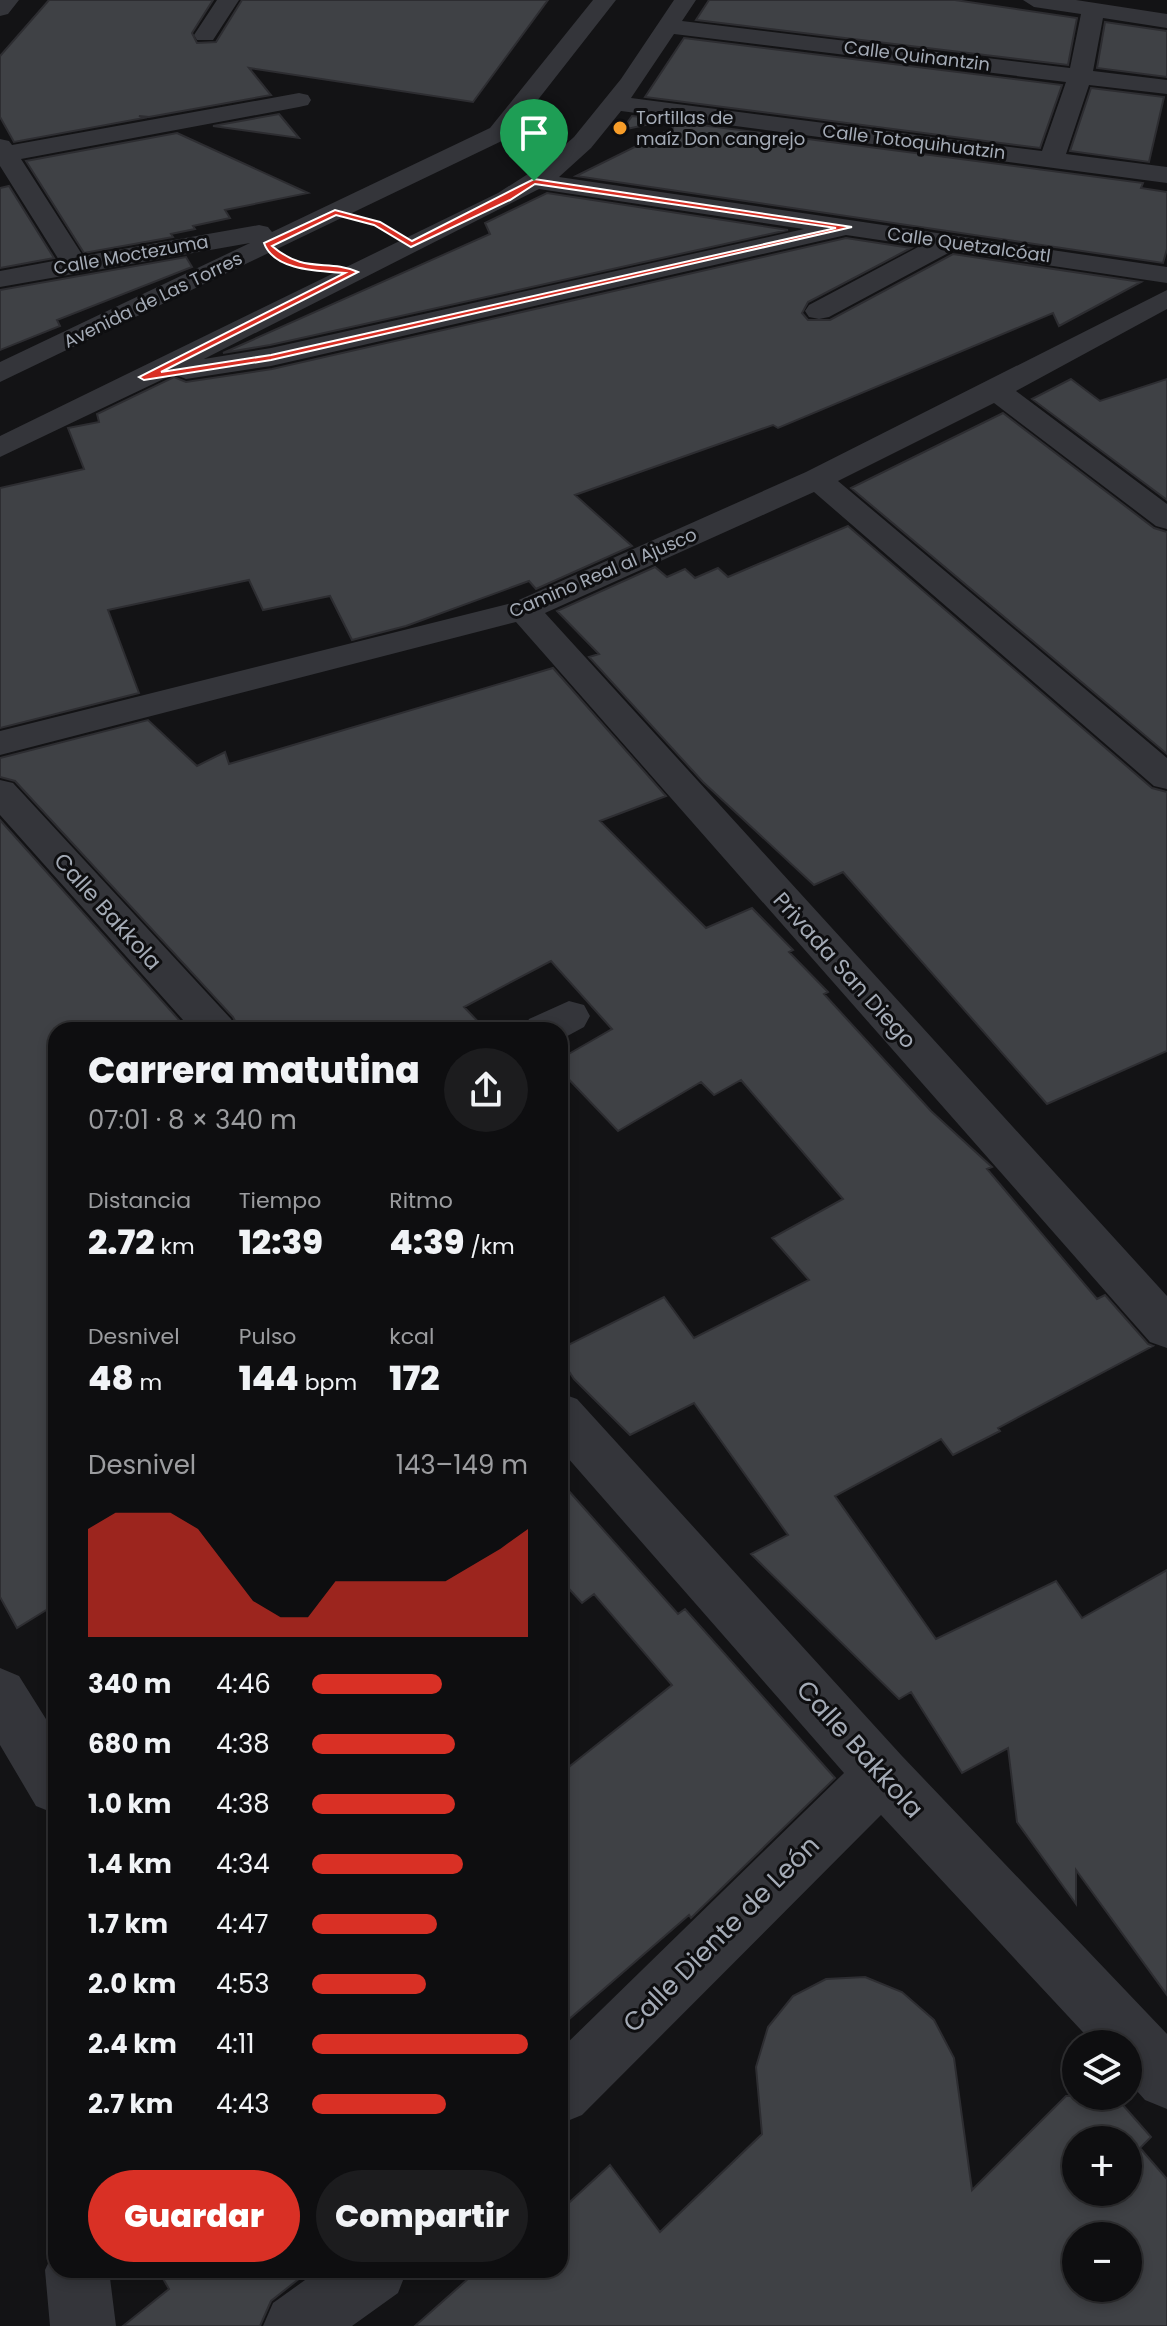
<!DOCTYPE html>
<html lang="es">
<head>
<meta charset="utf-8">
<style>
	:root { --surface:#0e0e10; --page:#1c1c1e; --text:#f1f3f6; --muted:#9b9c9f; --line:#2e2e30; --accent:#d93025 }
	body { margin:0; font-family:Poppins,sans-serif; background:var(--page); color:var(--text); height:100vh; display:flex; flex-direction:column; font-size:30px; white-space:nowrap }
	* { box-sizing:border-box; margin:0 }
	p { font-size:26px; color:var(--muted) }
	.icon { flex:none; width:44px; height:44px; fill:none; stroke:currentColor; stroke-width:2; stroke-linecap:round; stroke-linejoin:round }
	.map { position:relative; flex:1; overflow:hidden }
	.drawer { position:absolute; left:48px; top:1022px; width:520px; height:1256px; display:flex; flex-direction:column; background:var(--surface); border-radius:24px; box-shadow:0 4px 12px #0003,0 0 0 2px var(--line) }
	.drawer>* { flex:none }
	.tools { position:absolute; left:1062px; top:2030px; display:grid; gap:16px }
	.tools a { display:grid; place-items:center; width:80px; height:80px; border-radius:50%; background:var(--surface); box-shadow:0 4px 12px #0003,0 0 0 2px var(--line); font-size:40px }
	.pin { position:absolute; display:grid; place-items:center; width:68px; height:68px; color:#fff; margin:-82px -34px; border-radius:50% 50% 50% 0; rotate:-45deg; box-shadow:0 0 8px #0007 }
	.pin .icon { rotate:45deg }
	.round { display:grid; place-items:center; flex:none; width:84px; height:84px; border-radius:42px; background:var(--page) }
	.head { display:flex; align-items:center; justify-content:space-between; height:136px; padding:0 40px }
	h1 { font-size:36px; font-weight:800; line-height:60px }
	.stats { display:grid; grid-template-columns:repeat(3,1fr); gap:12px; height:136px; padding:8px 40px }
	.stats div { display:grid; align-content:center }
	.stats b { font-size:34px; font-weight:800 }
	.stats small { font-size:22px; font-weight:400 }
	.stats p { font-size:22px }
	.chart { height:224px; padding:16px 40px }
	.chart p { display:flex; justify-content:space-between }
	.chart svg { width:100%; height:144px; margin-top:8px; fill:var(--accent); opacity:.7 }
	.action { display:flex; gap:16px; margin-top:auto; padding:16px 40px }
	.action a { flex:1; height:92px; border-radius:48px; background:var(--accent); color:#fff; font-size:32px; font-weight:800; line-height:92px; text-align:center }
	.action a+a { background:var(--page); color:var(--text) }
	ul { padding:0 40px; list-style:none; font-size:26px }
	li { display:grid; grid-template-columns:128px 96px 1fr; align-items:center; height:60px }
	li i { height:20px; border-radius:10px; background:var(--accent) }
	.map>svg:first-child { display:block }
</style>
</head>
<body>
<div class="map">
<svg width="1167" height="2326" viewBox="0 0 1167 2326">
	<rect width="100%" height="100%" fill="#131315"/>
	<path fill="#3f4145" stroke="#2d2d31" stroke-width="2" fill-rule="evenodd" d="M49 0H213L192 33 197 43 216 42 242 0H548L473 102 249 68 271 95 149 117 139 116 144 118 14 142 0 117V56Z
		M709 0H955L1077 18 1068 65 696 20Z
		M1105 22 1167 31V77L1097 68Z
		M684 38 1062 85 1040 148 645 97Z
		M1091 88 1164 97 1149 162 1070 151Z
		M279 114 299 138 213 126Z
		M632 116 669 120 622 130Z
		M671 121 1143 183 1141 188 1167 192V249L1163 263 576 176 673 128Z
		M177 133 308 193 225 210 230 218 193 226 195 229 171 234 173 237 84 253 26 161Z
		M9 186 54 258 0 268V188Z
		M547 193 788 230 270 345 223 353 490 234 485 223Z
		M846 238 911 248 808 302 802 313 808 320H830L953 254 1141 282 1059 326 1053 313 778 428 773 425 575 495 632 546 536 589 529 581 406 626 352 640 330 596 263 610 249 580 108 610 139 693 0 728V488L84 469 68 428 99 422 97 414 174 377 186 382 272 369Z
		M186 257 192 267 57 320 60 326 0 350V290Z
		M1071 379 1100 401 1167 379V500L1032 399Z
		M1003 413 1154 528 1167 532V754L851 488Z
		M848 526 1152 788 1167 792V1051L1047 1104 843 872 814 885 703 782 589 657 599 654 557 611 655 567 667 577 685 569 695 578 718 568 728 577Z
		M553 668 666 796 600 821 706 928 752 908 793 950 789 952 828 992 824 994 931 1111 992 1167 987 1169 1097 1299 1105 1295 1148 1344 1153 1346 998 1428 1000 1431 953 1455 941 1439 835 1496 936 1639 1056 1581 1082 1618 1167 1570V1995L1076 1870V1904L1017 1822 1008 1748 962 1773 911 1692 899 1699 751 1554 788 1535 694 1403 630 1435 574 1379 560 1358V1349L664 1297 694 1338 809 1280 772 1238 843 1199 741 1080 714 1095 701 1082 618 1131 560 1070V1059L612 1029 551 961 464 1007 486 1030H240L233 1017 15 781 0 777V758L148 720 197 766 225 752 229 764Z
		M0 820 188 1030H56V1604L17 1628 0 1597Z
		M560 1481 678 1614 685 1609 835 1778 691 1918 689 1915 560 2027V1774L672 1685 594 1594 582 1603 560 1579Z
		M865 1977 902 1992 934 2020 954 2058 972 2190 1066 2096H1115L1151 2137 1140 2148 1167 2179V2326H415L478 2270H560V2211L610 2165 660 2232 762 2134 756 2067 768 2027 793 1996 826 1979ZM1076 2140H1128V2192H1076ZM1076 2236H1128V2288H1076Z
		M158 2270H310L271 2301 260 2326H123L169 2289Z"/>
	<g fill="none" stroke-linecap="round" stroke-linejoin="round">
		<path fill="#34353a" fill-rule="evenodd" d="M0 0H19L8 14 0 16Z
			M217 0H239L213 40H197L194 35Z
			M593 0H616L508 138 0 382V362L250 243 0 287V271L59 260 0 166V139L9 141 12 145 299 93 308 95 311 100 308 105 299 107 21 159 83 256 259 225 268 227 272 232 490 128Z
			M674 0H696L682 21 1070 68 1081 14 1034 7 1023 0H1076L1167 14V28L1103 18 1093 71 1167 80V94L1089 85 1066 154 1167 167V183L621 111 591 148 559 177 1167 267V283L952 251 829 317 819 319 809 317 805 311 809 305 920 246 846 235 271 366 186 379 174 374 0 457V436L498 193 542 165 574 137 621 79ZM674 34 1066 82 1042 151 631 98ZM539 189 804 229 271 348 204 359Z
			M1167 290V309L1016 391 1167 504V529L1156 526 994 403 838 481 1167 758V789L1154 786 814 492 545 613 1167 1296V1348L1150 1342 516 622 0 755V731L512 603 806 472Z
			M0 780 13 783 231 1019 237 1030H192L0 815Z
			M569 1001 584 1005 590 1016 584 1027 560 1040V1030H523L529 1019Z
			M560 1393 577 1399 902 1756 1167 2034V2109L1145 2100 1128 2081V2044H1094L881 1815 582 2115 560 2124V2050L844 1773 560 1449Z
			M0 1668 19 1676 56 1735V1814L36 1806 0 1745Z
			M56 2246V2270H109L116 2326H50L45 2270Z
			M319 2270H407L398 2293 352 2326H263L273 2303Z"/>
	</g>
	<path fill="#d93025" stroke="#fff" stroke-width="2" fill-rule="evenodd" d="M534 179 852 227 271 360 144 380 139 377 345 273C319 271 274 271 264 243L335 210 380 222 412 241ZM535 184 836 228 271 355 161 372 358 272C327 258 306 275 272 246L336 215 374 225 411 247 510 200Z"/>
	<circle fill="#f79d29" stroke="#0e0e10" stroke-width="3" cx="620" cy="128" r="8"/>
	<g text-anchor="middle" stroke-width="6" stroke-linejoin="round" paint-order="stroke">
		<g font-size="18" fill="#a4abb6" stroke="#0e0e10">
			<text transform="translate(917 56) rotate(7)" y="6">Calle Quinantzin</text>
			<text transform="translate(914 142) rotate(7)" y="6">Calle Totoquihuatzin</text>
			<text transform="translate(969 245) rotate(8)" y="6">Calle Quetzalcóatl</text>
			<text transform="translate(131 255) rotate(-10)" y="6">Calle Moctezuma</text>
			<text transform="translate(153 300) rotate(-26)" y="6">Avenida de Las Torres</text>
			<text transform="translate(603 573) rotate(-23)" y="6">Camino Real al Ajusco</text>
		</g>
		<g font-size="18" fill="#a4abb6" stroke="#0e0e10" text-anchor="start">
			<text x="636" y="124">Tortillas de<tspan x="636" dy="21">maíz Don cangrejo</tspan></text>
		</g>
		<g font-size="22" fill="#a4abb6" stroke="#0e0e10">
			<text transform="translate(108 911) rotate(48)" y="8">Calle Bakkola</text>
			<text transform="translate(845 970) rotate(48)" y="8">Privada San Diego</text>
		</g>
		<g font-size="26" fill="#a4abb6" stroke="#0e0e10">
			<text transform="translate(860 1749) rotate(48)" y="9">Calle Bakkola</text>
			<text transform="translate(721 1934) rotate(-45)" y="9">Calle Diente de León</text>
		</g>
	</g>
</svg>
<div class="tools">
<a><svg class="icon" aria-label="layers" viewBox="0 0 24 24"><path d="M12 4l9 5-9 5-9-5zM3 14l9 5 9-5"/></svg></a>
<a>+</a>
<a>−</a>
</div>
<div class="pin" style="left:534px;top:181px;background:#1e9e55"><svg class="icon" aria-label="arrive" viewBox="0 0 24 24"><path d="M6 21V4h12l-3 4 3 4H6"/></svg></div>
<section class="drawer">
<div class="head"><div><h1>Carrera matutina</h1><p>07:01 · 8 × 340 m</p></div><a class="round"><svg class="icon" aria-label="share" viewBox="0 0 24 24"><path d="M12 15V3M7 8l5-5 5 5M5 13v7h14v-7"/></svg></a></div>
<div class="stats">
<div><p>Distancia</p><b>2.72<small> km</small></b></div>
<div><p>Tiempo</p><b>12:39</b></div>
<div><p>Ritmo</p><b>4:39<small> /km</small></b></div>
</div>
<div class="stats">
<div><p>Desnivel</p><b>48<small> m</small></b></div>
<div><p>Pulso</p><b>144<small> bpm</small></b></div>
<div><p>kcal</p><b>172</b></div>
</div>
<div class="chart"><p><span>Desnivel</span>143–149 m</p>
<svg viewBox="0 0 160 44" preserveAspectRatio="none"><path d="M0 44V11L10 6L20 6L30 6L40 11L50 22L60 33L70 38L80 38L90 27L100 27L110 27L120 27L130 27L140 22L150 17L160 11V44z"/></svg>
</div>
<ul>
<li><b>340 m</b>4:46<i style="width:60%"></i></li>
<li><b>680 m</b>4:38<i style="width:66%"></i></li>
<li><b>1.0 km</b>4:38<i style="width:66%"></i></li>
<li><b>1.4 km</b>4:34<i style="width:70%"></i></li>
<li><b>1.7 km</b>4:47<i style="width:58%"></i></li>
<li><b>2.0 km</b>4:53<i style="width:53%"></i></li>
<li><b>2.4 km</b>4:11<i style="width:100%"></i></li>
<li><b>2.7 km</b>4:43<i style="width:62%"></i></li>
</ul>
<div class="action"><a>Guardar</a><a>Compartir</a></div>
</section>
</div>
</body>
</html>
